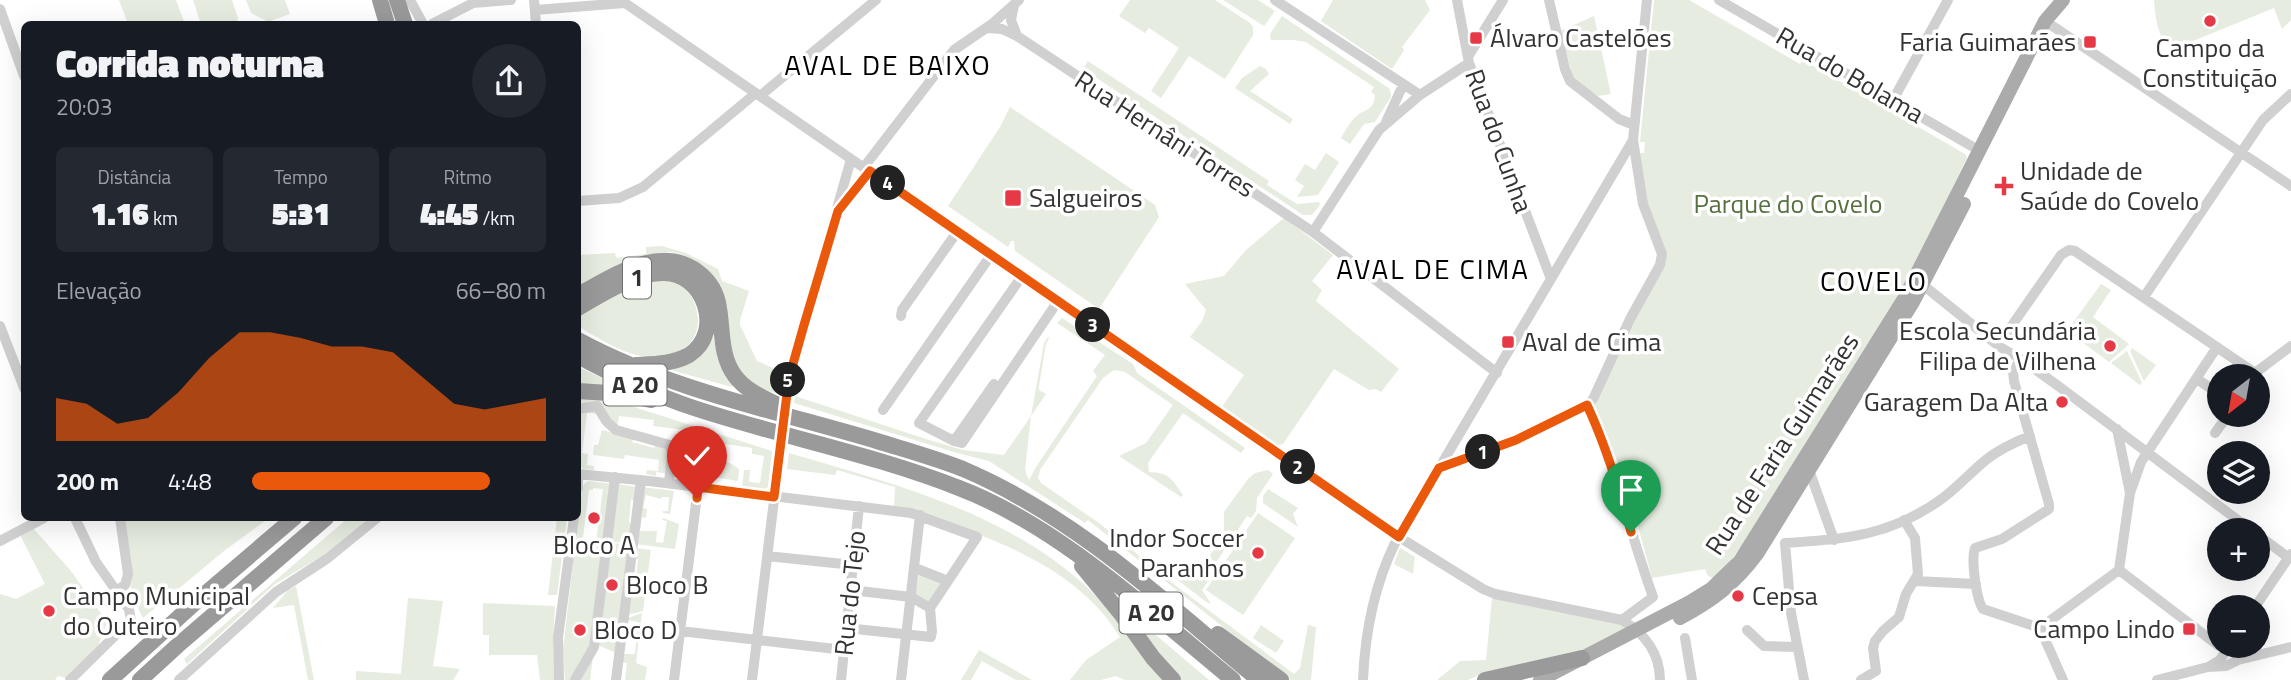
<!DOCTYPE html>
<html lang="pt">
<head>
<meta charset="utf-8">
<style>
	:root { --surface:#171b24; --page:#242831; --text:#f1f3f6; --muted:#9ea1a6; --accent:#ea580c }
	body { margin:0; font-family:"Titillium Web",sans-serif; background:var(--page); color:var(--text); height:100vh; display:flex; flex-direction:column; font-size:26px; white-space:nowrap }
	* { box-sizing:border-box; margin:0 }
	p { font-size:23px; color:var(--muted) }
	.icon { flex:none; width:38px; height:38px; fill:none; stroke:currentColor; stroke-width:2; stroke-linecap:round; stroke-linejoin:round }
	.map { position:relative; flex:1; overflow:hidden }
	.drawer { position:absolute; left:21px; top:21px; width:560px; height:500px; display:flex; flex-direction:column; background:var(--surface); border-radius:10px; box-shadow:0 7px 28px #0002 }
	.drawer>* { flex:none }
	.needle { width:46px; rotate:211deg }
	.buttons { position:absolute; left:2207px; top:364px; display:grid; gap:14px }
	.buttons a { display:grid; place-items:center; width:63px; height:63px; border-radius:50%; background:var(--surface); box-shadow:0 7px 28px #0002; font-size:35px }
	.pin { position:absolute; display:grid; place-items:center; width:60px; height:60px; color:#fff; margin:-72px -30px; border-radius:50% 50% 50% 0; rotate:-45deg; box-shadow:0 0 7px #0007 }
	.pin .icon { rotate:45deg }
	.km { position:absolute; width:35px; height:35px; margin:-18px; border-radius:50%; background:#222; color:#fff; font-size:19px; line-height:35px; text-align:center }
	.round { display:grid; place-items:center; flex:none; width:74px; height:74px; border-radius:37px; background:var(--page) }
	.headline { display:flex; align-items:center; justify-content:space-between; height:119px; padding:0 35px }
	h1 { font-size:38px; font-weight:800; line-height:52px }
	.figures { display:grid; grid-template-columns:repeat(3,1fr); gap:10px; height:119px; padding:7px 35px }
	.figures div { display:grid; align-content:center; border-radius:10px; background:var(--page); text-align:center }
	.figures b { font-size:30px; font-weight:800 }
	.figures small { font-size:19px; font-weight:400 }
	.figures p { font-size:19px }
	.chart { height:196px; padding:14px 35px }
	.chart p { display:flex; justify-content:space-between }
	.chart svg { width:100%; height:126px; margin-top:7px; fill:var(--accent); opacity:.7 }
	ul { padding:0 35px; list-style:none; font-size:23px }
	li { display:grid; grid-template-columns:112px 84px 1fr; align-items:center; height:52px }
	li i { height:18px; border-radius:9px; background:var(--accent) }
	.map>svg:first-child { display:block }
</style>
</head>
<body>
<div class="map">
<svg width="2291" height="680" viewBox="0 0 2291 680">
	<rect width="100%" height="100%" fill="#fff"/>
	<path fill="#e6ecdf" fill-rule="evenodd" d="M119 0H176L185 24H128Z
		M193 0H232L238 18 236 24H201Z
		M246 0H285L290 14 268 22 251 13Z
		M1130 0H1215L1250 23 1253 27V35L1225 79 1189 56 1161 98 1151 91 1179 48 1149 28 1145 33 1119 16Z
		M1223 0H1258L1275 11 1264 26Z
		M1333 0H1425L1430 10 1402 47 1404 50 1392 69 1321 21Z
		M1654 0H1689L1800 64 1803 60 1965 154 1967 158 1907 280 1742 545 1726 567 1713 578 1708 576 1705 569 1652 578 1628 489 1610 443 1595 412 1594 406 1632 323 1664 262 1645 201 1639 153H1644L1645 142H1640Z
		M2154 0H2291V20L2282 29 2274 8 2188 43 2173 46 2167 45C2157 33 2155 15 2154 0Z
		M1282 16 1390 89 1391 97 1375 122 1364 124 1350 144 1341 138C1345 132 1351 119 1358 115 1367 108 1373 111 1375 95L1371 92 1374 87 1306 42 1294 40H1271L1270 34Z
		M1594 16 1611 94 1598 96 1574 80 1560 31Z
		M1088 61 1269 181 1267 185 1297 204 1319 202 1320 205 1312 215H1303L1083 69Z
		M1260 66 1266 69 1269 74 1250 91 1293 119 1290 124 1235 88 1242 78Z
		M1010 107 1155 205 1159 217 1099 309 1015 251 1014 241H1011L1008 247 948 206 1000 127Z
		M1326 153 1339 162 1318 195 1297 197 1304 186 1295 180 1305 164 1315 170Z
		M1284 218 1333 255 1312 281 1322 290 1316 301 1399 369 1381 392 1376 389 1369 390 1334 369 1283 444 1277 445 1222 407 1244 375 1190 337 1202 321 1206 310 1185 284 1224 276 1246 250Z
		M662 246 686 253 718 269 722 281 749 291 740 320V325L757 361 775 369 774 374 782 376 779 394C770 392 760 389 753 384 727 367 723 310 717 281 707 265 684 251 665 252 646 253 597 279 578 288V255L615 253 616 258 646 254V247Z
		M658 281C663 281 670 281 674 282 694 288 704 319 694 337 685 355 659 359 641 356 620 352 596 337 578 326V317C601 302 630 284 658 281Z
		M2101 284 2111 290 2093 317 2129 344 2109 362 2067 331Z
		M1062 318 1133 364 1137 373 1245 448 1241 453 1183 413 1148 463 1149 472C1170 473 1171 478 1183 495L1181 497 1119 456 1146 443 1173 405 1125 372 1114 370 1103 378 1040 470 1038 478 1041 483 1099 523 1180 589 1294 674 1300 668 1308 625 1316 627 1311 680H1290L1088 520 1085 523 989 461 957 453 794 403 795 396 926 439 963 450 1004 455 1031 416 1044 343 1048 337 1049 338 1046 344 1039 386V390L1046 394 1031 416 1025 470 1029 480 1036 467 1097 376 1093 371 1105 355 1057 323Z
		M713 335 718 358 734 385 732 387 674 371 673 369Z
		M2132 348 2156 365 2144 381 2130 351Z
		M2127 351 2142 383 2140 385 2111 363Z
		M578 367 626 389 578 386Z
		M589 398 634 407 772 451 768 487 762 490 742 488 744 470H750L749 482 760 483 764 456 752 454V448L719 443V439L686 434V430L653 426 654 420 619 416 617 429 605 411 578 408V399Z
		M596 407 600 413 599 421 598 414 587 413 582 453 588 454 587 465 594 466V470L583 469 578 463V412Z
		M602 430 634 438 632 442 654 448 657 444 669 448 668 474 656 472V476L646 474 647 470 658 471 659 460 625 455 624 459 593 455 594 445H598Z
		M673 447 730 463 739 469 738 481 708 476 707 479 672 475 673 471 698 474 701 457 675 453Z
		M789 453C894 484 1007 512 1089 589 1117 616 1137 652 1164 680H1125L1116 676 1101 680H1070L1086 660 1120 637C1113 627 1106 616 1097 607 1046 552 963 528 894 506L895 487 837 470 835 475 787 469Z
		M1268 470 1273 474 1257 498 1256 511 1251 518 1247 516 1215 564 1218 566 1202 590 1211 604 1205 601 1174 577 1197 574 1224 535V512L1248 479 1255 473Z
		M588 481 614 484 606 542 633 546 624 619 616 622 623 621 619 654 595 644V640L590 680H565L563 650 581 493 584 484ZM593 488 603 489 595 551 585 550V547L582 546 589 490H593Z
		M616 484 638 487 636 502 631 499 629 522 633 526 630 544 608 541Z
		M642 487 674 491 670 514 663 513V511H668L669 497H662L661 499 646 495 643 508 647 509 646 518 642 517 640 531H657L656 542 663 543 667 521 662 520 663 518 679 524 675 549 635 544Z
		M1268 489 1298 508 1293 514 1298 527 1263 503V496Z
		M1258 513 1295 538 1243 615 1206 590Z
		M122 518H269L224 551 143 618 132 597Z
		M348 518H369L325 554 275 584 187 664 184 659Z
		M557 518H567L557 595H548Z
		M33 528 71 571 107 622 97 649 66 678 58 676 55 680H0V594L16 599 45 584 20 535Z
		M635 548 651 550 643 611 627 615 629 598 634 595 638 559 634 560Z
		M1400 548 1415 557 1413 574 1394 564Z
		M919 574 940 582 941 585 929 604 915 596Z
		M296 586 314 680H308L294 605 273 608 288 590Z
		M408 598 443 601 433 666 460 669 453 680H356V671L401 674Z
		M1492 598 1617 623 1631 628 1584 652 1479 675 1468 680H1437L1460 661 1486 660Z
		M483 603 555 606 553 641 554 680H540L537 655H489V635H483Z
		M642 613 636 663 647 667 645 680H625L627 663 618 662 624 654H635L638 622 627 620 628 618Z
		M1125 613 1137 619 1209 680H1177Z
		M1261 625 1284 641 1276 653 1253 638Z
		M979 650 1032 680H1016L982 661 971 680H961Z"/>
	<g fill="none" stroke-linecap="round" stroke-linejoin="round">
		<path stroke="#d0d0d0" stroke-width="10" d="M410 0 423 24
			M534 0 536 24
			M1275 0 1420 95
			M1457 0 1469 63 1551 279
			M1549 0 1565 69 1570 81 1619 119 1629 123 1635 122
			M1719 0 1980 151
			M625 3 1399 537 1483 589 1495 594 1622 620C1644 633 1660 653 1660 680
			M1014 5 1011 20 1017 36
			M0 9 24 76
			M535 10 625 3
			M2045 21 2291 186
			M432 24 473 3 511 0
			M986 28 1002 29 1017 36 1313 232 1497 373
			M1469 55 1503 0
			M760 96 876 0
			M1893 100 1948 0
			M1386 122 1403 85
			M864 167 954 50 992 24 1019 0
			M578 201 619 198 643 187 756 93
			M840 208 870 171
			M1313 232 1379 130 1420 95 1469 63
			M1921 278 1923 285 2000 347 2021 359 2061 388 2251 530
			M2144 297 2263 120 2291 94
			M901 316 902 310 957 232
			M0 326 24 388
			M1989 331 1999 338 2006 334 2061 255 2069 250 2075 251 2255 373 2253 376
			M2021 359 2013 371 2014 381 2049 504V509L2002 539 1975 548C1971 559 1976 599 1983 609L2040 628 2063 680
			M2255 373 2291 346
			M2197 379 2219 394
			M994 384 954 441 919 423 1022 276
			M1587 405C1615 467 1630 533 1653 597L1622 620
			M578 409 597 406 607 422 616 430 670 445 672 454 669 483
			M883 410 991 255
			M2215 433 2228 415
			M954 441 962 443 1058 301
			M1439 468 1516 440 1587 405 1593 399 1630 319 1660 265 1662 254 1643 204 1633 140
			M1809 470 1834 540
			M578 474 649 481 911 513 977 537 948 581
			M578 475V488
			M2130 493 2141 462 2217 347
			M2258 535 2289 558
			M0 541 44 518
			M767 556 853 565
			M915 568 948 581 930 608
			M2119 570 2219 646
			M1915 581 1976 584
			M116 591 125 585 128 574 120 518
			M2255 607 2291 554
			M846 628 931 637 932 631 930 608 911 597 851 590
			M2040 628 2119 570 2130 493 2117 429
			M1747 630 1764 646 1797 647
			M680 631 844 650
			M1685 638 1692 680
			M2210 666 2220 660 2229 646
			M70 680 131 620 129 609 96 562 75 518
			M179 680 276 592 328 558 377 518
			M559 680 558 637 574 518
			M575 680 594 647 615 477
			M616 680 641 480
			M674 680 698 487
			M752 680 789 378 851 159
			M841 680 859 506
			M901 680 920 515
			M1363 680C1365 633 1374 586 1395 543L1633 140 1647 0
			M1804 680 1791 613 1785 543C1846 539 1891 536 1943 498 1959 486 1972 471 1987 459 2000 449 2015 442 2030 436
			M1861 680 1876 671 1873 648 1875 641 1883 631 1899 617 1906 594 1918 574 1915 538 1904 520
			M2157 680 2208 667 2226 666 2238 660 2291 647"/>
		<path stroke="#ababab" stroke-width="14" d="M1680 618C1712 601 1736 583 1757 554L1913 302 1964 204
			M1540 680 1690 602 1711 589 1740 561 1905 297 2045 21 2063 0"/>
		<path stroke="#9a9a9a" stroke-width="16" d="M380 0 387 24
			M397 0 405 24
			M578 295C612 277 660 243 698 272 710 281 717 293 719 308 723 331 720 356 735 376 746 391 764 398 780 406
			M578 308C602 294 633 274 662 273 704 271 725 332 689 355 673 364 654 364 636 365
			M578 340C671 390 776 411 877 441 906 450 935 458 963 469 1076 517 1166 603 1259 680
			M578 356C615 376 654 395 694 408 782 437 873 454 959 488 1059 526 1151 613 1233 680
			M578 391 623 394 651 400
			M1082 566 1122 615 1153 658 1173 680
			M1218 634 1281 680
			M110 680 199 599 294 518
			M140 680 177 646 326 518
			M1485 680 1582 658"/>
	</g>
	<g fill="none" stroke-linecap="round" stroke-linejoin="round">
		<g stroke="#fff" stroke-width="14">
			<path id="route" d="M697 498 698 487 774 497 789 378 804 325 838 211 870 171 1399 537 1439 468 1516 440 1587 405C1606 446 1619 488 1631 532"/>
		</g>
		<use href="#route" stroke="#ea580c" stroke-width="9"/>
	</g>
	<g fill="#e63946" stroke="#fff" stroke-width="2.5">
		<circle cx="2210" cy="21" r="7"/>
		<rect x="1469" y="31" width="14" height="14" rx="3.5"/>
		<rect x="2083" y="35" width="14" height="14" rx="3.5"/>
		<path d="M2000.5 175.5h7v7h7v7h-7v7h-7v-7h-7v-7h7z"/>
		<rect x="1004" y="189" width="18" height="18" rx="3.5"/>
		<rect x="1501" y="335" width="14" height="14" rx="3.5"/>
		<circle cx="2110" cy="346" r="7"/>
		<circle cx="2062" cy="402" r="7"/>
		<circle cx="594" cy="518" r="7"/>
		<circle cx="1258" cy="553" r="7"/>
		<circle cx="612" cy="585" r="7"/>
		<circle cx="1738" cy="596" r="7"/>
		<circle cx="49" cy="611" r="7"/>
		<rect x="2182" y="622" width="14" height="14" rx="3.5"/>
		<circle cx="580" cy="630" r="7"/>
	</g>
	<g text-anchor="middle" stroke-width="7" stroke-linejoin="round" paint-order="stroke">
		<g fill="#fff" stroke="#707070" stroke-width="2">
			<rect x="623" y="257.5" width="28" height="41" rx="5"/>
			<rect x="603.5" y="364.5" width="63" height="41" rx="5"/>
			<rect x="1119.5" y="592.5" width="63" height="41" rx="5"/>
		</g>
		<g font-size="24" font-weight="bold" fill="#333">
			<text x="637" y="286">1</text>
			<text x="635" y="393">A 20</text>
			<text x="1151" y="621">A 20</text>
		</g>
		<g font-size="26" fill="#333" stroke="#fff" text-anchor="start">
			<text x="1490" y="47">Álvaro Castelões</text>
			<text x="2076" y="51" text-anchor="end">Faria Guimarães</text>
			<text x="2210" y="57" text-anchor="middle">Campo da<tspan x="2210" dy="30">Constituição</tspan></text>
			<text x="2020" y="180">Unidade de<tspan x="2020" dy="30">Saúde do Covelo</tspan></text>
			<text x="1029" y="207">Salgueiros</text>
			<text x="2096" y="340" text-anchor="end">Escola Secundária<tspan x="2096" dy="30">Filipa de Vilhena</tspan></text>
			<text x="1522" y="351">Aval de Cima</text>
			<text x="2048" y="411" text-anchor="end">Garagem Da Alta</text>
			<text x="1244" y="547" text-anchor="end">Indor Soccer<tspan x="1244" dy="30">Paranhos</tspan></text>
			<text x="594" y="554" text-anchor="middle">Bloco A</text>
			<text x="626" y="594">Bloco B</text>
			<text x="63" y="605">Campo Municipal<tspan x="63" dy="30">do Outeiro</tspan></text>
			<text x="1752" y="605">Cepsa</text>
			<text x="2175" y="638" text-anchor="end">Campo Lindo</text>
			<text x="594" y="639">Bloco D</text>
		</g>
		<g font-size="26" fill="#333" stroke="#fff">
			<text transform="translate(1850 75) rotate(30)" y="9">Rua do Bolama</text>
			<text transform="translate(1165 134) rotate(33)" y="9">Rua Hernâni Torres</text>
			<text transform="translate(1499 141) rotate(70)" y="9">Rua do Cunha</text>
			<text transform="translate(1782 444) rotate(-57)" y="9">Rua de Faria Guimarães</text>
			<text transform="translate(850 593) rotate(-84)" y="9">Rua do Tejo</text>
		</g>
		<g font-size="26" fill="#56703f" stroke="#fff">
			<text x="1788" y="213">Parque do Covelo</text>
		</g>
		<g font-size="28" letter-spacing="2" fill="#000" stroke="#fff">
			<text x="888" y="75">AVAL DE BAIXO</text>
			<text x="1433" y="279">AVAL DE CIMA</text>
			<text x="1874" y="291">COVELO</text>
		</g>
	</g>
</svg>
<div class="buttons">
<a><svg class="needle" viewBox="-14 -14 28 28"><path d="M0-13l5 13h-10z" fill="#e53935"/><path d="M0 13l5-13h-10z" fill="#9ea1a6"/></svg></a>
<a><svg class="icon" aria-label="layers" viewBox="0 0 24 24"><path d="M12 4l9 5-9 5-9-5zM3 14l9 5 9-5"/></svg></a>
<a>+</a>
<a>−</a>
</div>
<div class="pin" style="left:1631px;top:532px;background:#1e9e55"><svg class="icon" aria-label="arrive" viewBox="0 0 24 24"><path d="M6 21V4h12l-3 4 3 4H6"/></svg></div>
<div class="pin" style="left:697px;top:498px;background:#d93025"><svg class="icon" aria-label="check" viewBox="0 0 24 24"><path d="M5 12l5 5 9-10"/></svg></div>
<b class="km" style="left:1483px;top:452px">1</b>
<b class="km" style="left:1298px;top:467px">2</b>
<b class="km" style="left:1093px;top:325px">3</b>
<b class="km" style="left:888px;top:183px">4</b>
<b class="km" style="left:788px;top:380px">5</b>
<section class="drawer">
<div class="headline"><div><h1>Corrida noturna</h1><p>20:03</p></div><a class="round"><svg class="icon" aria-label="share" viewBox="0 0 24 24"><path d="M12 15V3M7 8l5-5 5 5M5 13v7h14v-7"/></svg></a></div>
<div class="figures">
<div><p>Distância</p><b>1.16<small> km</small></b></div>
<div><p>Tempo</p><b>5:31</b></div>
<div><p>Ritmo</p><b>4:45<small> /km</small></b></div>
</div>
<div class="chart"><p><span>Elevação</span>66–80 m</p>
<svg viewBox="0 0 160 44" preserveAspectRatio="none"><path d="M0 44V29L10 31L20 38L30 36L40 27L50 15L60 6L70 6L80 8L90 11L100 11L110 13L120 22L130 31L140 33L150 31L160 29V44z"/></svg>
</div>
<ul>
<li><b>200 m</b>4:48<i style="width:81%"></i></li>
</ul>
</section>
</div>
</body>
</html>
